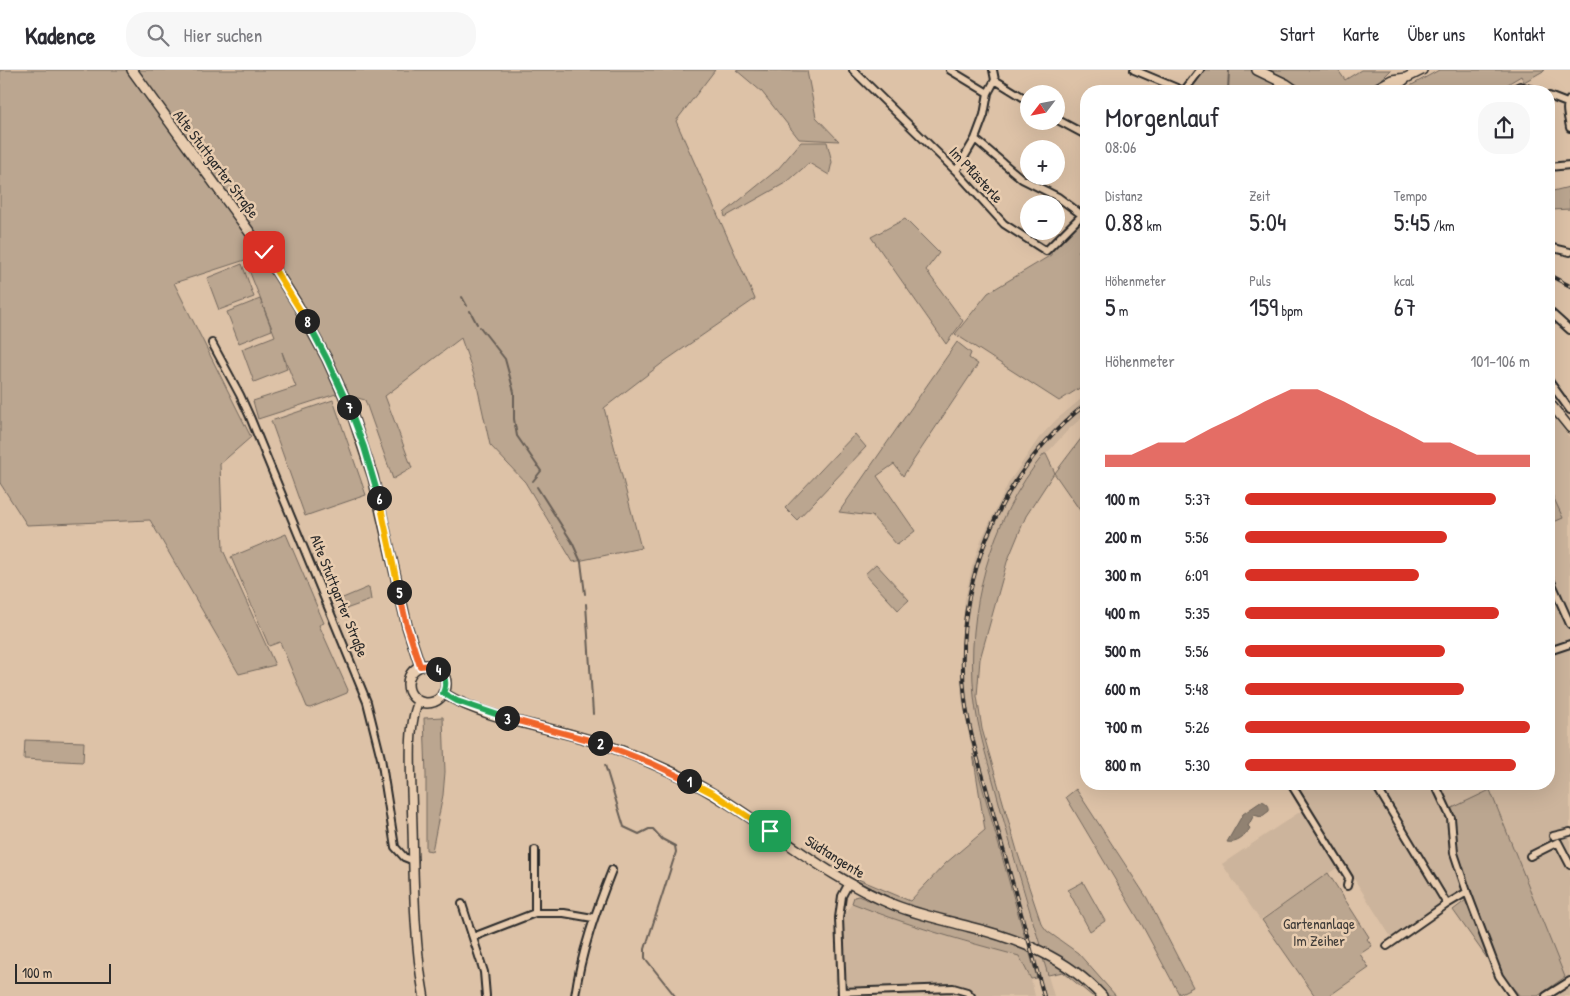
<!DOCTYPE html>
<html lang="de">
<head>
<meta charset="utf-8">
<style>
	:root { --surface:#fff; --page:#f7f7f7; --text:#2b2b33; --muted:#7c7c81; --line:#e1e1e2; --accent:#d93025 }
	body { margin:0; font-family:"Patrick Hand",sans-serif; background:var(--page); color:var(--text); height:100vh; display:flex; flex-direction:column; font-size:19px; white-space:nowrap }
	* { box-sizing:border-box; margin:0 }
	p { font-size:16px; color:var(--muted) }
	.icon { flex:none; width:28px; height:28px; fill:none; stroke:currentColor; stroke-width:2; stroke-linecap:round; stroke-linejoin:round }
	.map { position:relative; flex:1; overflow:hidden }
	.panel { position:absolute; left:1080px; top:15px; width:475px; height:705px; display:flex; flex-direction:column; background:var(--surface); border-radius:20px; box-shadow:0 5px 20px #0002 }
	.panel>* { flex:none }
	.needle { width:32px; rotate:238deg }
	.controls { position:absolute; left:1020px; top:15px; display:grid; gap:10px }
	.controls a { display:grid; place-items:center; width:45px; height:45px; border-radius:50%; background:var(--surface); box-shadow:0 5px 20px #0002; font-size:25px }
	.scale { position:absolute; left:15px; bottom:12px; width:96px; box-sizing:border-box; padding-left:5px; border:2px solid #2b2b2b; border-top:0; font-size:14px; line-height:18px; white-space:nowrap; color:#2b2b2b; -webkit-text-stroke:4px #e8ccaf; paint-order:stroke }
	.pin { position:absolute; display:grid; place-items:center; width:42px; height:42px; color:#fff; margin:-21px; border-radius:10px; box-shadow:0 2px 8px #0006 }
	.km { position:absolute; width:25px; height:25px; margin:-12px; border-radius:50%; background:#222; color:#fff; font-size:14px; line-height:25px; text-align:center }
	.round { display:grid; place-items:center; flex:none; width:52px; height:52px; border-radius:20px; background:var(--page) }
	.summary { display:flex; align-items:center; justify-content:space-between; height:85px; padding:0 25px }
	h1 { font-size:28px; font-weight:600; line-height:38px }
	.figures { display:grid; grid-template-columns:repeat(3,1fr); gap:8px; height:85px; padding:5px 25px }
	.figures div { display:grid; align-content:center }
	.figures b { font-size:25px; font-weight:600 }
	.figures small { font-size:14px; font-weight:400 }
	.figures p { font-size:14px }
	.chart { height:140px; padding:10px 25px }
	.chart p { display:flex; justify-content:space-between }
	.chart svg { width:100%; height:90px; margin-top:5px; fill:var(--accent); opacity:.7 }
	ul { padding:0 25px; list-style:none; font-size:16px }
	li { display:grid; grid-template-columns:80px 60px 1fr; align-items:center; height:38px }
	li i { height:12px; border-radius:6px; background:var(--accent) }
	header { display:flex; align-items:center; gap:30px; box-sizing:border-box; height:70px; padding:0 25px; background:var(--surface); border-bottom:1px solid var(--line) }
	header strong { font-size:24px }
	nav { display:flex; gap:28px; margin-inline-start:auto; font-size:18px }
	.search { width:350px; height:45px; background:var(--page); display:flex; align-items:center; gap:12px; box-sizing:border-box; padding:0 18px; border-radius:20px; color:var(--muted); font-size:19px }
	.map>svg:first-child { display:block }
</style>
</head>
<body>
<header>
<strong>Kadence</strong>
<div class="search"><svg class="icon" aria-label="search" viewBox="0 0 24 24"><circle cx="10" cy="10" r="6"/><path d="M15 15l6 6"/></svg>Hier suchen</div>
<nav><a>Start</a><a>Karte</a><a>Über uns</a><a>Kontakt</a></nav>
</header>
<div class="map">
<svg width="1570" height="926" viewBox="0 0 1570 926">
	<rect width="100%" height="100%" fill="#ddc2a7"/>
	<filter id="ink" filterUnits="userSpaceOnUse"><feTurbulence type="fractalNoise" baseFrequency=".02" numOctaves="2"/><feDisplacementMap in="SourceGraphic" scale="10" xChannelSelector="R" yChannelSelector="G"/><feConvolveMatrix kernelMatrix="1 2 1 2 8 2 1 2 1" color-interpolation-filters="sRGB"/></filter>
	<g filter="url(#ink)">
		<path fill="#ccb49c" d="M1086 325V344L1068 360 1046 384H1044L1006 446 990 483 983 508 978 529 973 578 974 626 980 659 1013 787 1054 926H1042L973 684 962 629 960 598 963 554 965 529 972 497 981 470 1009 412 1039 368 1056 350Z
			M1549 342 1570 368V926H1538L1565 907 1450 782 1462 820 1391 867 1344 793 1260 850 1222 794 1301 741 1286 714H1549Z
			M852 833 875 843 963 871 1019 886 1031 909 1035 926H836L835 914 838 855Z"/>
		<path fill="#bba690" stroke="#73685e" d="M0 0H715L676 51 755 229 665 291 604 338 641 478 573 492 525 412 490 375 476 311 461 268 385 326 412 398 393 409 365 330 339 323 258 349 253 331 296 317 282 282 287 299 254 312 242 279 275 266 245 190 174 213 251 367 220 394 223 480 275 595 239 604 150 450 27 455 0 413Z
			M736 0 807 1 816 47 839 71 799 69 762 22Z
			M1202 0H1338L1345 10 1361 0H1391L1383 8 1363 21H1187Z
			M1439 0H1545L1524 12 1521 6 1496 21H1401Z
			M801 72H827L832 92 829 105 809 93 787 112 725 147 724 143 778 99Z
			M1569 117 1570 139 1552 140 1549 149V122Z
			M1086 144V177L1078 181 1086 188V314L1059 331 955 264 988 223 1051 185 1052 178Z
			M905 149 939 183 926 200 963 251 946 274 871 167Z
			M242 194 254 227 219 240 207 208Z
			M260 229 272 260 239 273 227 242Z
			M957 272 971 283 969 288 978 294 903 406 894 394 877 406 915 461 897 475 872 446 839 442Z
			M333 330 366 425 305 446 271 351Z
			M1086 362V449L1054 403 1026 446 1007 492 980 589 977 626 982 659 1018 784 1041 853 1047 861 1078 883 1116 926H1108C1088 905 1065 889 1040 875 1024 822 1008 768 994 714 986 685 977 656 974 626 966 542 990 449 1044 384H1046L1055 403Z
			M855 364 866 377 797 450 785 438Z
			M1551 422 1563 448 1549 454V423Z
			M286 464 324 553 319 555 348 620 347 623 310 638 307 637 280 572 269 576 231 487Z
			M876 494 909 530 898 540 865 504Z
			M369 517 371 530 343 540 338 530Z
			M443 647 445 702 443 725 432 781 426 780V705L424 648Z
			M25 670 84 672 83 692 24 689Z
			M973 684 1025 868 930 843 903 834 857 811 858 809 910 831 946 793 985 760Z
			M1076 719 1147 828 1193 917 1179 924 1142 855 1066 727Z
			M1490 720 1565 907 1538 926H1520L1489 891 1453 840 1466 830 1450 782 1448 740Z
			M1328 803 1369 867 1367 869 1372 876 1360 884 1369 898 1329 926H1315L1262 850Z
			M1083 812 1105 851 1090 861 1068 820Z
			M858 826 896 841 1028 877 1037 908 1031 909 1019 886C963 871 906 855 852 833L854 827Z
			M1042 885 1072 904 1097 926H1092L1063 902 1048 905Z"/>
		<path fill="#918272" stroke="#685f56" d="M1262 731C1267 733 1270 736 1269 741L1261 747 1254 745 1248 756 1250 758C1245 767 1237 774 1227 772L1243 744Z"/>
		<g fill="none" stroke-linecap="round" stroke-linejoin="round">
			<path stroke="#685f56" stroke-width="2" d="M1228 21 1229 0
				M462 227 467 236
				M470 241 477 254
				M480 257 505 289 514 322V349L517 366 541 401 533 411
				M537 417 572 472 581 492 585 524
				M586 534 593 644
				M605 695 624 757 639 764 649 759H653L662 769 675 776 676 782 645 879V888L675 926"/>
			<g stroke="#2b2b2b" stroke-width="10">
				<path id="minor" d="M853 0 956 101 1004 154 1046 181 1086 141
					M950 0 988 23
					M1134 0 1184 21
					M995 10 1029 31
					M1184 21 1200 0
					M1509 21 1520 16 1536 21
					M1549 26 1567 33
					M1570 29C1564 37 1569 49 1570 58
					M1056 49 1086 65
					M975 69 1022 109 1058 127 1082 145
					M1549 97 1570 95
					M956 101 975 69 984 45 988 23 995 10 993 0
					M1549 177 1570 182
					M1549 241 1570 260
					M212 273 240 325 250 347 367 632 381 688 395 777 404 787 414 791
					M1549 311 1570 340
					M1549 507 1570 554
					M1549 581 1570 574
					M1291 714 1349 808 1347 816
					M1375 714 1447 834
					M1435 714 1451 748 1454 783 1467 822 1499 906 1513 926
					M1553 766 1570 762
					M535 780V843
					M1530 786 1558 772 1570 795
					M462 834 484 902 486 926
					M473 867 535 843H564L593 848
					M1387 876 1447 834 1467 822
					M842 922 953 918 967 922 971 926
					M842 925 839 848 842 826 849 813
					M575 926C581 882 596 841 612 800
					M1546 926 1570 911"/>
			</g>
			<g stroke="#2b2b2b" stroke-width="11">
				<path id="tertiary" d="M1549 332 1570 358
					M419 631C406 656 412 711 412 740 414 802 413 865 424 926"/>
			</g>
			<g stroke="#2b2b2b" stroke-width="12">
				<path id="secondary" d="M132 0 264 182 297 234 327 289 352 344 373 407 407 556 420 596
					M1257 0 1286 14 1296 21
					M1372 21 1392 10 1406 8
					M1390 21 1406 8 1422 0
					M408 614a19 19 0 1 1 38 0a19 19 0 1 1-38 0Z
					M443 623C484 648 534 654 579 667 613 676 646 690 678 705 754 741 815 803 894 835 919 845 945 850 970 857 1019 869 1067 888 1102 926"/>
			</g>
			<use href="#minor" stroke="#e8ccaf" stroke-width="6"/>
			<use href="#tertiary" stroke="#e8ccaf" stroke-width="8"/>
			<use href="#secondary" stroke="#e8ccaf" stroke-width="9"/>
			<g stroke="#2b2b2b" stroke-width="4">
				<path id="rail" d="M1549 205 1570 216
					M1044 926C1026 861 1008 797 990 732 981 698 969 664 965 629 952 518 998 403 1086 334"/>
			</g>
			<use href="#rail" stroke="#e8ccaf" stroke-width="2" stroke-dasharray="5.5" stroke-linecap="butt"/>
		</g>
	</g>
	<g fill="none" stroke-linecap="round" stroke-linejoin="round" filter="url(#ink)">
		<g stroke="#fff" stroke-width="10">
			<path id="split-1" d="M689 711 714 724 770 761"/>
		</g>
		<g stroke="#fff" stroke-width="10">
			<path id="split-2" d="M600 673 651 693 689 711"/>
		</g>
		<g stroke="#fff" stroke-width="10">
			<path id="split-3" d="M507 648 600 673"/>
		</g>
		<g stroke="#fff" stroke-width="10">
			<path id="split-4" d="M438 599C446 606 447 614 443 623L457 631 507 648"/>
		</g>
		<g stroke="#fff" stroke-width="10">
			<path id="split-5" d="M399 522 407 556 420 596 432 595 438 599"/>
		</g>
		<g stroke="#fff" stroke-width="10">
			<path id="split-6" d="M379 428 399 522"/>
		</g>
		<g stroke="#fff" stroke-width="10">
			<path id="split-7" d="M349 337 364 377 379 428"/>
		</g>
		<g stroke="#fff" stroke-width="10">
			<path id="split-8" d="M307 251 327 289 349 337"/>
		</g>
		<g stroke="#fff" stroke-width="10">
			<path id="split-9" d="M264 182 307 251"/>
		</g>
		<use href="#split-1" stroke="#f5b400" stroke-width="6"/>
		<use href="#split-2" stroke="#f0652b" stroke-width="6"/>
		<use href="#split-3" stroke="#f0652b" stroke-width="6"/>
		<use href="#split-4" stroke="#22a559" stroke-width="6"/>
		<use href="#split-5" stroke="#f0652b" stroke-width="6"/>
		<use href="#split-6" stroke="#f5b400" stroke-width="6"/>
		<use href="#split-7" stroke="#22a559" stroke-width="6"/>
		<use href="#split-8" stroke="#22a559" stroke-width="6"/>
		<use href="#split-9" stroke="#f5b400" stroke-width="6"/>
	</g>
	<g text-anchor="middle" stroke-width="5" stroke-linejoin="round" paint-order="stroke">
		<g font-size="15" fill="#2b2b2b" stroke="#e8ccaf">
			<text transform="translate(216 94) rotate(53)" y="5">Alte Stuttgarter Straße</text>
			<text transform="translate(976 105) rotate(47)" y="5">Im Pflästerle</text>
			<text transform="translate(339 526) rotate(68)" y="5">Alte Stuttgarter Straße</text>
			<text transform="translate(835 787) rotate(32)" y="5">Südtangente</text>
		</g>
		<g font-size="15" fill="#413d3a" stroke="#e8ccaf">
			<text x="1319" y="859">Gartenanlage<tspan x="1319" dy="17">Im Zeiher</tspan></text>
		</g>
	</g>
</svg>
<div class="controls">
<a><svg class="needle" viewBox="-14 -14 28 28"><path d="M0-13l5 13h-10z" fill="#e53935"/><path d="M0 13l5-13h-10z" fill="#7c7c81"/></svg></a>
<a>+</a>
<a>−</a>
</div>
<div class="scale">100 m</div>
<div class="pin" style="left:770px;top:761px;background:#1e9e55"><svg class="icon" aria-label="arrive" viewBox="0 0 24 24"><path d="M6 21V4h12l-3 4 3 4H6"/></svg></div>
<div class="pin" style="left:264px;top:182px;background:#d93025"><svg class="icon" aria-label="check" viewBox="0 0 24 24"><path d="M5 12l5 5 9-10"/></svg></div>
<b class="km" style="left:689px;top:711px">1</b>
<b class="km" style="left:600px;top:673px">2</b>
<b class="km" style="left:507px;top:648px">3</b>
<b class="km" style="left:438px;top:599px">4</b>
<b class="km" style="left:399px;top:522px">5</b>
<b class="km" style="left:379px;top:428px">6</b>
<b class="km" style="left:349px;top:337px">7</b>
<b class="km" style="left:307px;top:251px">8</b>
<section class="panel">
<div class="summary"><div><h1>Morgenlauf</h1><p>08:06</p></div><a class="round"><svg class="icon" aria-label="share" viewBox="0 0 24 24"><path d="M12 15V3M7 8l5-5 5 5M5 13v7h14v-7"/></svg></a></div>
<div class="figures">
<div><p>Distanz</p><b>0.88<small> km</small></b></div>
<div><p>Zeit</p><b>5:04</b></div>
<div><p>Tempo</p><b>5:45<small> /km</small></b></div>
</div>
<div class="figures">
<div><p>Höhenmeter</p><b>5<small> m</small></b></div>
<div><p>Puls</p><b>159<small> bpm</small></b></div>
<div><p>kcal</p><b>67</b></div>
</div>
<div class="chart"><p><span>Höhenmeter</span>101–106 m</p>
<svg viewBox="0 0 160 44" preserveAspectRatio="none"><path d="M0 44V38L10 38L20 32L30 32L40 25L50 19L60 12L70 6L80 6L90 12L100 19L110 25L120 32L130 32L140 38L150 38L160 38V44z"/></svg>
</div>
<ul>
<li><b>100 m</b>5:37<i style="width:88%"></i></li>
<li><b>200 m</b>5:56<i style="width:71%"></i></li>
<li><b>300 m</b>6:09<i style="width:61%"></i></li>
<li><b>400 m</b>5:35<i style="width:89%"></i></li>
<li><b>500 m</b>5:56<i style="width:70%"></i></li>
<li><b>600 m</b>5:48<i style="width:77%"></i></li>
<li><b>700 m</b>5:26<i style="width:100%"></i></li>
<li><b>800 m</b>5:30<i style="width:95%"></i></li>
</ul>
</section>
</div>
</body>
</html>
